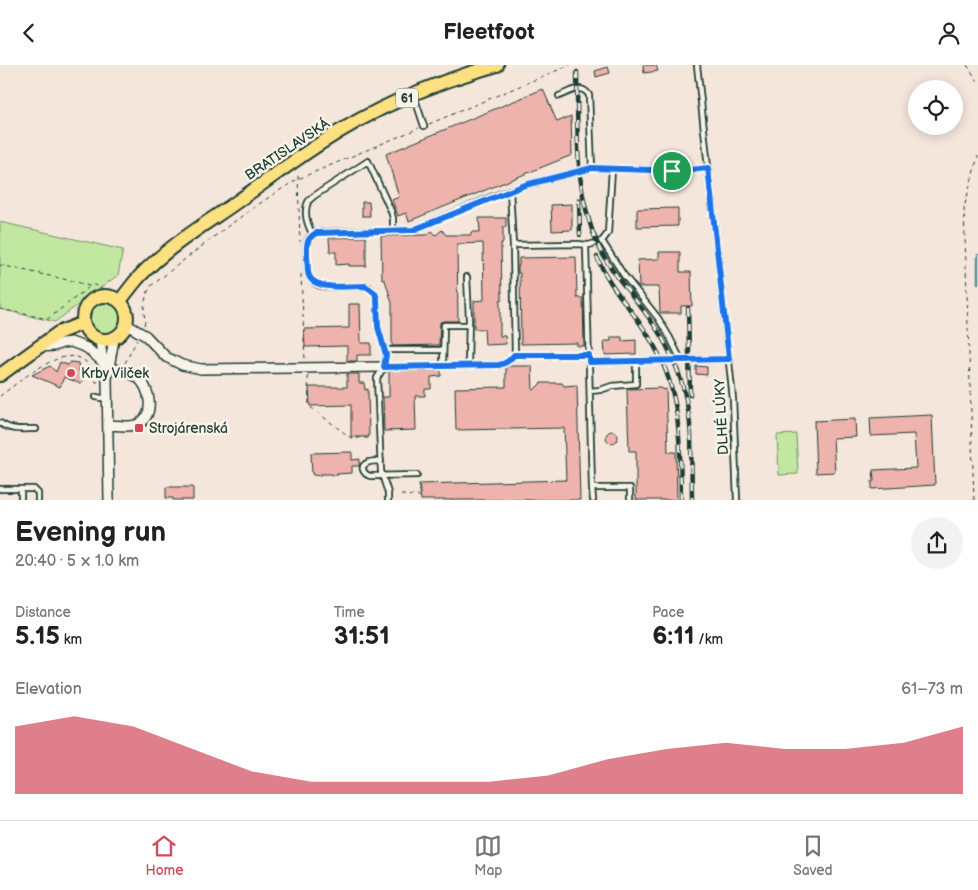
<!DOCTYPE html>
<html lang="en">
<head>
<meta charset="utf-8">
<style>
	:root { --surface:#fff; --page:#f2f2f2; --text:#222; --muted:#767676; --line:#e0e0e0; --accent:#d1495b }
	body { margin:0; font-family:"Balsamiq Sans",sans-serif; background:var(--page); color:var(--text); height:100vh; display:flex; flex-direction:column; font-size:19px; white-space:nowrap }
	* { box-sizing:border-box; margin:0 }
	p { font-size:16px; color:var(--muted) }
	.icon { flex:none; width:28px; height:28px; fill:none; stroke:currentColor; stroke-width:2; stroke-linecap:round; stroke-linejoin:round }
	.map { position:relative; height:435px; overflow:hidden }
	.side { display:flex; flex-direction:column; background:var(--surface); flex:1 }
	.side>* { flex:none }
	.controls { position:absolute; left:908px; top:15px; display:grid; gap:10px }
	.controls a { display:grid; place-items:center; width:55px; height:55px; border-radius:50%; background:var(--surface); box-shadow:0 2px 12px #0003; font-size:25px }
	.pin { position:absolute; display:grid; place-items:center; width:42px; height:42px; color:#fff; margin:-21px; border:2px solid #fff; border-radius:50%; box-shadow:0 1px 5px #0007 }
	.round { display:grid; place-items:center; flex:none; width:52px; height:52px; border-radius:26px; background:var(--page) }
	.overview { display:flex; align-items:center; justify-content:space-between; height:85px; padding:0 15px }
	h1 { font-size:28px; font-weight:700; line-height:38px }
	.metrics { display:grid; grid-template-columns:repeat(3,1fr); gap:8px; height:85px; padding:5px 15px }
	.metrics div { display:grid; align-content:center }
	.metrics b { font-size:25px; font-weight:700 }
	.metrics small { font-size:14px; font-weight:400 }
	.metrics p { font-size:14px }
	.chart { height:140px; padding:10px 15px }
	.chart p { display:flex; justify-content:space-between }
	.chart svg { width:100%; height:90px; margin-top:5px; fill:var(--accent); opacity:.7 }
	header { display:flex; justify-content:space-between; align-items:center; height:65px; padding:0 15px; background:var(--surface); font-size:22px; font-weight:700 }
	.tabs { display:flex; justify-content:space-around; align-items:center; height:70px; border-top:1px solid var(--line); background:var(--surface); font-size:14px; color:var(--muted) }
	.tabs a { display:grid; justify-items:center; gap:2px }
	.tabs .on { color:var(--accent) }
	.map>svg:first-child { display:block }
</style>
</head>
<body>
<header><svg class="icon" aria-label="back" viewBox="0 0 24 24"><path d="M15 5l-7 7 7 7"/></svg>Fleetfoot<svg class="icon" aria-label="person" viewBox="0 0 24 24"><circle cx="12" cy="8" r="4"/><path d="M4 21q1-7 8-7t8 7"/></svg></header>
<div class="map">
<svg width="978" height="435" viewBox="0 0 978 435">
	<rect width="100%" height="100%" fill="#f5e6dc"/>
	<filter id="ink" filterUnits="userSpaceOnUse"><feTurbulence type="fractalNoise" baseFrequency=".02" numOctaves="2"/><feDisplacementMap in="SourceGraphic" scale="10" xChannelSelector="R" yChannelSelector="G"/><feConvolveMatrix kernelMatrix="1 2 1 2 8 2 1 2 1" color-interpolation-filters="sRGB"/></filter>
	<g filter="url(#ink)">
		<path fill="#c1e7a1" stroke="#70926a" d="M0 157 123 185 118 210 55 257 0 244Z
			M90 253a16 16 0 1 1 32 0a16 16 0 1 1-32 0Z
			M796 369 798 409 779 410 777 370Z"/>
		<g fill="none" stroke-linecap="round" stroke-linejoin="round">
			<path stroke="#578e99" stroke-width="2.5" d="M978 190V218"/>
		</g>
		<path fill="#eeb3ac" stroke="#1f3d34" d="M643 0H656L658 6 644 8Z
			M608 2 610 8 596 12 595 6Z
			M543 24 557 57 571 51 572 90 409 156 406 148 398 151 392 135 399 132 386 89Z
			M362 137H369L370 151H362Z
			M572 139V165L552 166 551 140Z
			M678 143V161L637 162V144Z
			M479 153H506V162H503V178H501L502 235H500V271H505L506 279 485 280 484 264H474V236L484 235 483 178 457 179 458 256H444L440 257 439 280 392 281V238L385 215H382L381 171 427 170 432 166 436 170 442 165 446 170H471V167H480Z
			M366 172V201H349V199L336 200V187H330L329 173Z
			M659 187H680V207H691L692 241H681V248H660L659 222H639L638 195 659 194Z
			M576 192 577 233H583L584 281H577V278L521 279 520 208H518V201H519V193Z
			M349 239H360L361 278H371V290H357V296H347V281L305 282 304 264 349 263Z
			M611 272H622V276L636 275V289L605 290 604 276H611Z
			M60 297 67 300 71 297 78 298 79 306 86 309 81 319 64 312 60 322 32 310 50 301 56 307Z
			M507 301H532L533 326 541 318H562L564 321 577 320 580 435H421L419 419 566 415 564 363 456 365 455 323 506 322V302Z
			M696 301 707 302V310L696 309Z
			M441 305V311L431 312V324H425V331H415L416 365 384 366 383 332H389V306Z
			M347 309H359V318H364L365 325 368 324 369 372H351V340L310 341 309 322H347Z
			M662 323V325L666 324 668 387H676L677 435H636V386H629L627 324Z
			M932 350 935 420 872 424V416H874L873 405 916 403 914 369 871 371 870 353Z
			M855 354 856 372 833 373 835 407 816 408 814 356Z
			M606 372a6 6 0 1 1 12 0a6 6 0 1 1-12 0Z
			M352 387V395L360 394 359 401H352V408L337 409 338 410H332V409H320V411L313 410V409H312L311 388Z
			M166 422H193V435H173V433H166Z"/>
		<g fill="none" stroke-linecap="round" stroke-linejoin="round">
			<g stroke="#1f3d34" stroke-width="8">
				<path id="service" d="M697 0 733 334 737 435
					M414 31 424 61
					M559 31C570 27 581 18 589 30L592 103
					M510 125 513 180 577 179 589 180 602 176 608 168 612 104
					M313 170C308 161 303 148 308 137 309 135 312 133 314 131L368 96 391 146 393 153V165
					M602 176 623 209 658 253 670 273 681 295
					M513 180 515 290H589
					M586 180 592 423
					M467 212 469 254 468 300
					M385 285H443
					M589 297 729 294
					M443 301 444 260H469
					M384 302 499 300C507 298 510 295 515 290
					M590 326 600 325 612 321 636 319V296
					M96 332 107 334
					M0 358C11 366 23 364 36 364
					M381 396C376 396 370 396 367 398 359 402 364 409 370 411L417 410
					M0 424H34L38 428V435
					M21 435V424
					M388 435V428L381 406 377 313 384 302 386 290 378 262 377 234 375 228 370 223 365 221C353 221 329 224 318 220 314 218 309 213 308 209 307 203 306 182 307 177 309 170 315 168 322 167L413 165 494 131 525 120 592 103 682 106 708 103
					M593 435 592 423H630V435"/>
			</g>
			<g stroke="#1f3d34" stroke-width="12">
				<path id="minor" d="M127 260 146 271 166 292 182 300 201 304 384 302
					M100 275 103 299
					M39 282 54 281 62 278 71 277 87 283 103 297
					M108 360C117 360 130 363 138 359 156 351 150 321 137 312 132 308 116 305 108 302
					M109 435 107 314 114 274"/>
			</g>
			<g stroke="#1f3d34" stroke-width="16">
				<path id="primary" d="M83 253a22 22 0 1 1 44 0a22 22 0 1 1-44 0Z
					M120 236C126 228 132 220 139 212 167 182 204 160 238 136 265 117 293 96 321 78 374 43 436 17 497 0
					M0 310 58 268 83 258"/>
			</g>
			<path stroke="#1f3d34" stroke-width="1" stroke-dasharray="4 4" stroke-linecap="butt" d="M967 0 977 15 978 18
				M429 59 570 0
				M298 111 300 177
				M0 200 77 217 89 221 94 220 102 223 97 232
				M301 209 305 295
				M0 244 48 254 89 222
				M144 260C146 255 144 252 144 247 144 239 146 228 151 221 198 184 246 145 298 114L419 63
				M125 298 137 275
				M308 311 309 341 351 373H370
				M0 331C19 317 67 274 88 299 93 304 94 311 96 317H98
				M401 430 420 431
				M974 435 964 143 978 91"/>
			<use href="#service" stroke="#f7f3e8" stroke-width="4.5"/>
			<use href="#minor" stroke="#f7f3e8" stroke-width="9"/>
			<use href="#primary" stroke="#fde080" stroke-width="12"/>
			<g stroke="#1f3d34" stroke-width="4.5">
				<path id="rail" d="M577 7C578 66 573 126 599 182 612 209 632 229 649 253 675 288 689 329 691 373
					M579 135 580 170
					M597 192C609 222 632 244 649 272 682 324 680 376 681 435
					M688 243 690 330
					M691 368 692 435"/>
			</g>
			<use href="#rail" stroke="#f7f3e8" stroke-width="2.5" stroke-dasharray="8" stroke-linecap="butt"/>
		</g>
	</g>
	<g fill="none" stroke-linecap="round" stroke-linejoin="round" filter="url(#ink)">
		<g stroke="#fff" stroke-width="10">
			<path id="route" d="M592 103 682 106 708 103 729 294 589 297V290H514C510 295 507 298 499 300L384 302 386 290 378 262 377 234 375 228 370 224 365 221C351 221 316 226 309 211 307 206 308 198 307 192 307 180 305 175 316 168L413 165 525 120Z"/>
		</g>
		<use href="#route" stroke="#1a73e8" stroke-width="6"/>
	</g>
	<g fill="#d1495b" stroke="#f7f3e8" stroke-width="2">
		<circle cx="71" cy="308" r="5"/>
		<rect x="134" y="358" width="10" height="10" rx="2.5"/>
	</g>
	<g text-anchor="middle" stroke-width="5" stroke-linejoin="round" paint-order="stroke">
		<rect fill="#f7f3e8" stroke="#60746a" stroke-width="1" x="396" y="23.5" width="22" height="19" rx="4"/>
		<g font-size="12" font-weight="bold" fill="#1f3d34">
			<text x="407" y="37">61</text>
		</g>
		<g font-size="14" fill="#1f3d34" stroke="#f7f3e8">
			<text transform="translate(287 84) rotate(-34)" y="5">BRATISLAVSKÁ</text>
			<text transform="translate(721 352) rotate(-93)" y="5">DLHÉ LÚKY</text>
		</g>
		<g font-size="14" fill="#1f3d34" stroke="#f7f3e8" text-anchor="start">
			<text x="81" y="313">Krby Vilček</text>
			<text x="149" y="368">Strojárenská</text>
		</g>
	</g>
</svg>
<div class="controls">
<a><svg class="icon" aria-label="locate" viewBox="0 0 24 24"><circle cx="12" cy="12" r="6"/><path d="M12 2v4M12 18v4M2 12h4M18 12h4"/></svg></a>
</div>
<div class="pin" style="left:672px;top:106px;background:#1e9e55"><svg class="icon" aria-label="arrive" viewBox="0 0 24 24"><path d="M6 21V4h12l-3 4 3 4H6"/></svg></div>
</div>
<section class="side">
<div class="overview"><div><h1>Evening run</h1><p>20:40 · 5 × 1.0 km</p></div><a class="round"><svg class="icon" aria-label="share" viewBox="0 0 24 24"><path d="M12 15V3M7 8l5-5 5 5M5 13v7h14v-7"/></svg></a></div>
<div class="metrics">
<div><p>Distance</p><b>5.15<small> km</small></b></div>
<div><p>Time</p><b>31:51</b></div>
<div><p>Pace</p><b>6:11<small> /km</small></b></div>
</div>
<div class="chart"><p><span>Elevation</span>61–73 m</p>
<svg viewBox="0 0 160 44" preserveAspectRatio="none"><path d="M0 44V11L10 6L20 11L30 22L40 33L50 38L60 38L70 38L80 38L90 35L100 27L110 22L120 19L130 22L140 22L150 19L160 11V44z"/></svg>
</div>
</section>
<nav class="tabs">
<a class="on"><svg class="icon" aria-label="home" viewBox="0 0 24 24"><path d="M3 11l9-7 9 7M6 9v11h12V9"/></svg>Home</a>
<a><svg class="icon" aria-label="map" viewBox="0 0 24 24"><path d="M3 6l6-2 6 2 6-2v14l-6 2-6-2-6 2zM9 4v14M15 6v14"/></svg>Map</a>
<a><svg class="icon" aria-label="saved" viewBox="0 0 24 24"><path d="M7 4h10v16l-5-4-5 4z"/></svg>Saved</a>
</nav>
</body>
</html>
